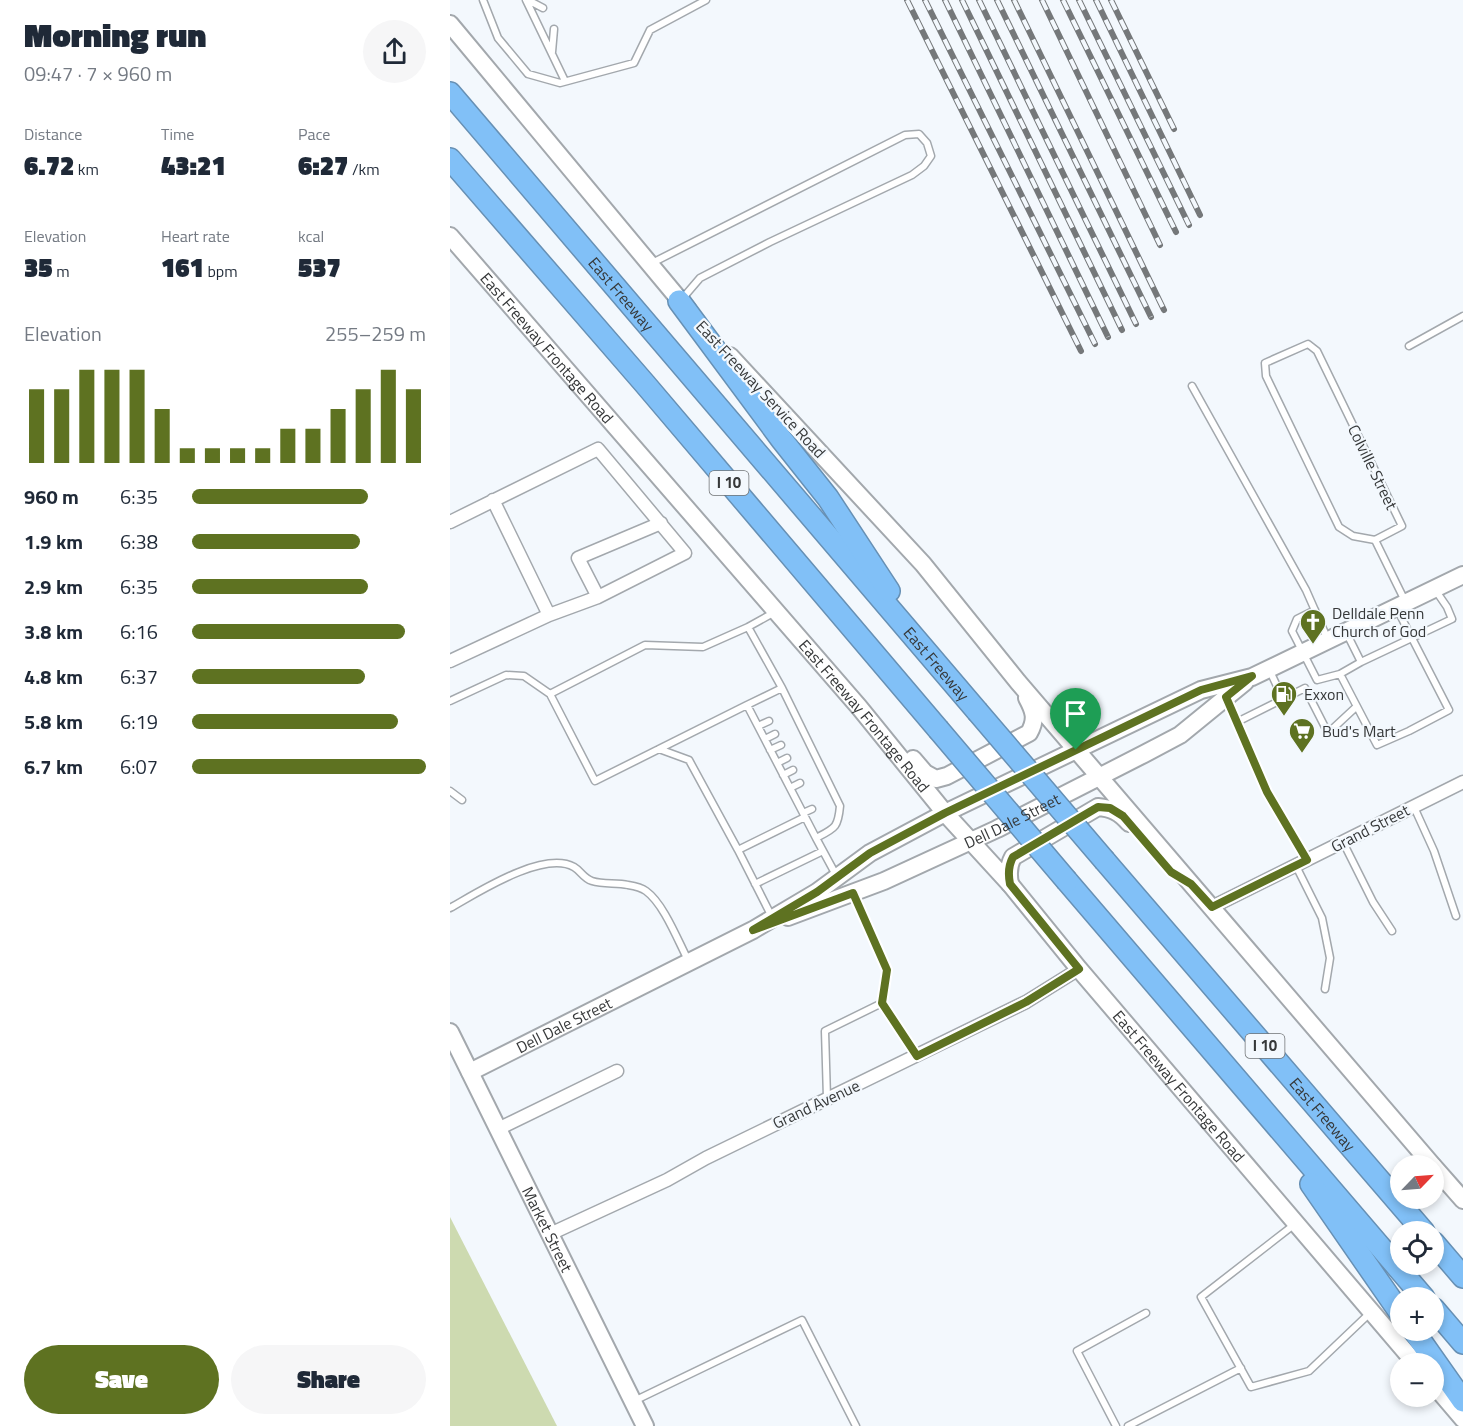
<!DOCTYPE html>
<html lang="en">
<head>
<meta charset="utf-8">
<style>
	:root { --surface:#fff; --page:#f6f6f7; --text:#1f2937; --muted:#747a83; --accent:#5e7221 }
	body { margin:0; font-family:"Titillium Web",sans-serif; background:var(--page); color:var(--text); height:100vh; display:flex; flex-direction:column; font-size:22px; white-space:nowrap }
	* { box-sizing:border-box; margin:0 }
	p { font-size:20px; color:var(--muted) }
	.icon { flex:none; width:33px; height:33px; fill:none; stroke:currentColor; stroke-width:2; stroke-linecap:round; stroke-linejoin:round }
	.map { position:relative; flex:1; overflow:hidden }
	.side { display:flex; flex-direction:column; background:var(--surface); width:450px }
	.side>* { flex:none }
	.needle { width:39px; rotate:65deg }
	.controls { position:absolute; left:940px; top:1155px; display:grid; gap:12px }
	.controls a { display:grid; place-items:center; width:54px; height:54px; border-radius:50%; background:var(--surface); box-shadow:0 3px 9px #0003; font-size:30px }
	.pin { position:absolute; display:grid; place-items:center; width:51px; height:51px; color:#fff; margin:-62px -26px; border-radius:50% 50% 50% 0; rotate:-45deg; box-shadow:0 0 6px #0007 }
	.pin .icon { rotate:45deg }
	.round { display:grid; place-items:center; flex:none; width:63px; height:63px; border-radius:32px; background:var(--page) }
	.summary { display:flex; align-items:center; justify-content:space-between; height:102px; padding:0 24px }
	h1 { font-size:33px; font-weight:800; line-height:45px }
	.figures { display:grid; grid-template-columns:repeat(3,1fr); gap:9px; height:102px; padding:6px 24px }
	.figures div { display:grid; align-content:center }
	.figures b { font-size:26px; font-weight:800 }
	.figures small { font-size:16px; font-weight:400 }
	.figures p { font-size:16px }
	.chart { height:168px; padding:12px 24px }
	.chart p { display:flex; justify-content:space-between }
	.chart svg { width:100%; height:108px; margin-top:6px; stroke:var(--accent); stroke-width:6 }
	.action { display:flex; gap:12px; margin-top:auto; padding:12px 24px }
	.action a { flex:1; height:69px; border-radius:36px; background:var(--accent); color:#fff; font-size:24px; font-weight:800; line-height:69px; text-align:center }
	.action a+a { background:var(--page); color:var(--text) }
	ul { padding:0 24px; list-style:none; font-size:20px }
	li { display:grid; grid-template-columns:96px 72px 1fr; align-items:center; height:45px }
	li i { height:15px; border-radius:8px; background:var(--accent) }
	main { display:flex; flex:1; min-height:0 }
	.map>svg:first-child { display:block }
</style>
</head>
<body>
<main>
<section class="side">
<div class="summary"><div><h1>Morning run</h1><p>09:47 · 7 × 960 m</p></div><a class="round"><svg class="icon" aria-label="share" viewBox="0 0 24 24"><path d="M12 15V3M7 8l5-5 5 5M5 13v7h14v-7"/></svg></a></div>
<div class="figures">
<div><p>Distance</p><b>6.72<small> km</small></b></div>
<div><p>Time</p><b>43:21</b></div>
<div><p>Pace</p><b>6:27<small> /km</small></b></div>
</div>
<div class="figures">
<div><p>Elevation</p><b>35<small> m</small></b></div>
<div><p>Heart rate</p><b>161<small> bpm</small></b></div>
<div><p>kcal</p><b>537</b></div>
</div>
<div class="chart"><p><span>Elevation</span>255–259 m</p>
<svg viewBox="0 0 160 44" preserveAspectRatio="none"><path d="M5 44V14M15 44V14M25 44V6M35 44V6M45 44V6M55 44V22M65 44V38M75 44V38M85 44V38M95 44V38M105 44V30M115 44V30M125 44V22M135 44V14M145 44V6M155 44V14"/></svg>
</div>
<ul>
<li><b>960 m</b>6:35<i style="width:75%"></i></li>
<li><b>1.9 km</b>6:38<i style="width:72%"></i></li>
<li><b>2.9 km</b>6:35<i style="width:75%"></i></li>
<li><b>3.8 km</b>6:16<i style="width:91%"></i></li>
<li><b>4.8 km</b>6:37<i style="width:74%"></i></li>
<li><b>5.8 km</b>6:19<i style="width:88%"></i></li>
<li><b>6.7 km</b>6:07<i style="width:100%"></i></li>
</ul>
<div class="action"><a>Save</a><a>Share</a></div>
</section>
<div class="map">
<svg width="1013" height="1426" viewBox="0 0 1013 1426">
	<rect width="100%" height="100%" fill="#f3f8fd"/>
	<path fill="#cddab0" d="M0 1217 107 1426H0Z"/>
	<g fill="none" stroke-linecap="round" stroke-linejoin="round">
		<g stroke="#a3a8ad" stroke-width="9">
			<path id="lane" d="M33 0 48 38 78 74 110 83 184 63 200 30 256 0
				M76 0 115 81
				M78 0 93 8
				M102 52 104 29
				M202 263 455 135 469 134 477 143 481 156 474 166 462 175 320 242 250 278 232 299
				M959 346 1013 316
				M742 386 856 590 878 640
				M925 540 903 536 889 527 816 376 815 363 858 344 867 351 952 526 925 540 956 603
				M865 610 847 619 842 631 867 680 890 674 927 745 959 731 999 710 947 609
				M298 627 332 688 390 806C388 828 385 828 366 838L297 705 332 688
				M896 632 911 662 1002 619 997 607 986 591
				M819 669 833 699
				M890 674 911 662
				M100 694 195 645 253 647 298 627 325 612
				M777 698 787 722
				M0 701 56 675 74 676 100 694 145 781 297 705
				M308 726 319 721
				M315 739 325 734
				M209 749 239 760 288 850
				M320 750 331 745
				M327 763 337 758
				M333 775 343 770
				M340 788 350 783
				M0 791 12 800
				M964 807 984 851 1006 916
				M353 813 362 809
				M366 838 386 875
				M893 842 923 902 942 931
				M857 860 817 792 787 722 855 688 878 733 906 707
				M846 866 872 918 880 958 875 989
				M305 884 373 851
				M403 894 437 970 432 1003
				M0 908C27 893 93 850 124 867 131 871 133 878 142 881 154 885 167 882 178 885 184 886 192 888 196 891 214 904 228 941 239 962
				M322 917 288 850 355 817
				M377 1098 375 1031 432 1003 467 1055
				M845 1224 751 1297 801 1387 859 1371 921 1312
				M184 1401 352 1320 406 1426
				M666 1426 627 1351 696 1313
				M678 1426 791 1368"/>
		</g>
		<g stroke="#a3a8ad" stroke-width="15">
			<path id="street" d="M43 500 99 615
				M0 522 148 449 235 553 148 597 99 615 0 661
				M148 597 128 558 211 523
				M762 907 1013 782
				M48 1129 167 1071
				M100 1234 217 1180 256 1158 576 1002 629 969"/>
		</g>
		<g stroke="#a3a8ad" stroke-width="20">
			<g id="secondary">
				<path d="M0 24 238 310"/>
				<path id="s1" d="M0 236 409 707 495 813 560 884 629 969 966 1364"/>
				<path d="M280 356 473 564 568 682 983 1166"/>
				<path d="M463 759 475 773 486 779 497 776 579 733C587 719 584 711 577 698"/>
				<path d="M560 884C558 874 558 866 563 857L648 807C661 808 670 812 679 823"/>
				<path id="s2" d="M338 917 434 881 547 829 694 754 730 735 795 682"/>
				<path id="s3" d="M0 1032 195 1426"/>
				<path id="s4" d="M20 1072 303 930 367 892 420 853 495 813 751 690 802 677 1013 575"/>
				<path d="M984 1167 1013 1200"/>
				<path d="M984 1385 1013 1419"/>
			</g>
		</g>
		<g stroke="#6790b4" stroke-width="24">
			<g id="highway">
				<path id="s5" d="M0 93 527 711"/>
				<path d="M0 159 195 384 488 729"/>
				<path d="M229 301 332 440 378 498 439 591"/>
				<path id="s6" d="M655 861 974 1232"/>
				<path d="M617 881 974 1298"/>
				<path d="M861 1184 951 1314"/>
				<path d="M984 1243 1013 1277"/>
				<path d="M984 1309 1013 1343"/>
				<path d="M963 1330 1013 1401"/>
			</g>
		</g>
		<use href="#lane" stroke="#fff" stroke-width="6"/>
		<use href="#street" stroke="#fff" stroke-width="12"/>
		<use href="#secondary" stroke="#fff" stroke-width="16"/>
		<use href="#highway" stroke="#81c0f7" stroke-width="21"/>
		<g stroke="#75787a" stroke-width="6">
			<path id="rail" d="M457 0 631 351
				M475 0 645 344
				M495 0 658 337
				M512 0 672 330
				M529 0 686 324
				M547 0 701 317
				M564 0 714 310
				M592 0 710 245
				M613 0 726 232
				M629 0 739 225
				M646 0 750 215
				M661 0 724 129"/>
		</g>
		<use href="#rail" stroke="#f3f8fd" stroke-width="4" stroke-dasharray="11" stroke-linecap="butt"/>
		<g stroke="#6790b4" stroke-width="24" stroke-linecap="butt">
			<path id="highway-bridge" d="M527 711 655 861
				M488 729 617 881"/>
		</g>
		<use href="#highway-bridge" stroke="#81c0f7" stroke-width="21"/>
	</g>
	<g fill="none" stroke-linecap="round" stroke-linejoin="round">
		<g stroke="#fff" stroke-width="12">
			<path id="route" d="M802 676 776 697 817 792 857 860 762 907 741 884 721 872 673 816 660 808 648 807 563 857C558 866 558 874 560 884L629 969 576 1002 467 1056 432 1003 437 970 403 893 303 930 367 892 420 853 495 813 751 690Z"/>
		</g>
		<use href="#route" stroke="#5e7221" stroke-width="8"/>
	</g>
	<defs>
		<g id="church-pin" transform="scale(1.35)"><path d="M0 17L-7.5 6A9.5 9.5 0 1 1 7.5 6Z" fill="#5e7221" stroke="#f3f8fd"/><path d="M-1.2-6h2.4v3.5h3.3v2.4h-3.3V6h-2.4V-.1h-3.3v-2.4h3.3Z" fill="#fff"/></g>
		<g id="fuel-pin" transform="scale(1.35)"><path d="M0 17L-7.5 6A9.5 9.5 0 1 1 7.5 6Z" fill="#5e7221" stroke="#f3f8fd"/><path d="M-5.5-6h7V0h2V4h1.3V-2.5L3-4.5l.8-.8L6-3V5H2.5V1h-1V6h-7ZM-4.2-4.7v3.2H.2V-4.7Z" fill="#fff"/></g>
		<g id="supermarket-pin" transform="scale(1.35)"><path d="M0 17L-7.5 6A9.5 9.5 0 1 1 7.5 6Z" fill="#5e7221" stroke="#f3f8fd"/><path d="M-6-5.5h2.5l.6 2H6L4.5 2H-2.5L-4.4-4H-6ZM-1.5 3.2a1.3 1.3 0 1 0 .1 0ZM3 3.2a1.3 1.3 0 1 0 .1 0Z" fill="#fff"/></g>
	</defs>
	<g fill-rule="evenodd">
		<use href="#church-pin" x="863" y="622"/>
		<use href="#fuel-pin" x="834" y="694"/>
		<use href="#supermarket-pin" x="852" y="731"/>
	</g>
	<g text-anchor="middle" stroke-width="4.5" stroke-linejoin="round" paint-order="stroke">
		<g fill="#f3f8fd" stroke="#6f7274" stroke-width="1.5">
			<rect x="259.5" y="471" width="39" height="24" rx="4.5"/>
			<rect x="795.5" y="1034" width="39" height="24" rx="4.5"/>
		</g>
		<g font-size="15" font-weight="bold" fill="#363839">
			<text x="279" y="488">I 10</text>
			<text x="815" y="1051">I 10</text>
		</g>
		<g font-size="16" fill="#363839" stroke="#f3f8fd">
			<text dy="6" stroke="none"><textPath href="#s5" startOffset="264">East Freeway</textPath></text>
			<text dy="6" stroke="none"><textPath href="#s1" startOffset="148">East Freeway Frontage Road</textPath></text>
			<text transform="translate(311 389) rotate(47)" y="6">East Freeway Service Road</text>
			<text transform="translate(923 467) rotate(64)" y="6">Colville Street</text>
			<text dy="6" stroke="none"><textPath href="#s5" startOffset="750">East Freeway</textPath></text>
			<text dy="6" stroke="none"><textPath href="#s1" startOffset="634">East Freeway Frontage Road</textPath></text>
			<text dy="6" stroke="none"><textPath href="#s2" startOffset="244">Dell Dale Street</textPath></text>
			<text transform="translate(920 828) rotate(-27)" y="6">Grand Street</text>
			<text dy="6" stroke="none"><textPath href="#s4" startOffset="105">Dell Dale Street</textPath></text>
			<text dy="6" stroke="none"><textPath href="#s1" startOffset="1120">East Freeway Frontage Road</textPath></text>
			<text transform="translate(366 1104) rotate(-25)" y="6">Grand Avenue</text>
			<text dy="6" stroke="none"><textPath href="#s6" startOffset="334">East Freeway</textPath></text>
			<text dy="6" stroke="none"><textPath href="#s3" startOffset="220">Market Street</textPath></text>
		</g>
		<g font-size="16" fill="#363839" stroke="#f3f8fd" text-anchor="start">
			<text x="882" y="619">Delldale Penn<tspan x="882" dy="18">Church of God</tspan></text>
			<text x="854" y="700">Exxon</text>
			<text x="872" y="737">Bud's Mart</text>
		</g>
	</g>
</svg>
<div class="controls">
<a><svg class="needle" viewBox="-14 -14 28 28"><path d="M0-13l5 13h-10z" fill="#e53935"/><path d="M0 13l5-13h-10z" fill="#747a83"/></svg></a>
<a><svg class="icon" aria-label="locate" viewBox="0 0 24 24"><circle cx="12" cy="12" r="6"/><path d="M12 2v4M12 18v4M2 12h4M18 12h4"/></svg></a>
<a>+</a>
<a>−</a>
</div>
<div class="pin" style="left:626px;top:750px;background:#1e9e55"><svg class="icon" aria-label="arrive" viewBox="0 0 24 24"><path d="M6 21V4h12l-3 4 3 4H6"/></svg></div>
</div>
</main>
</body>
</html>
